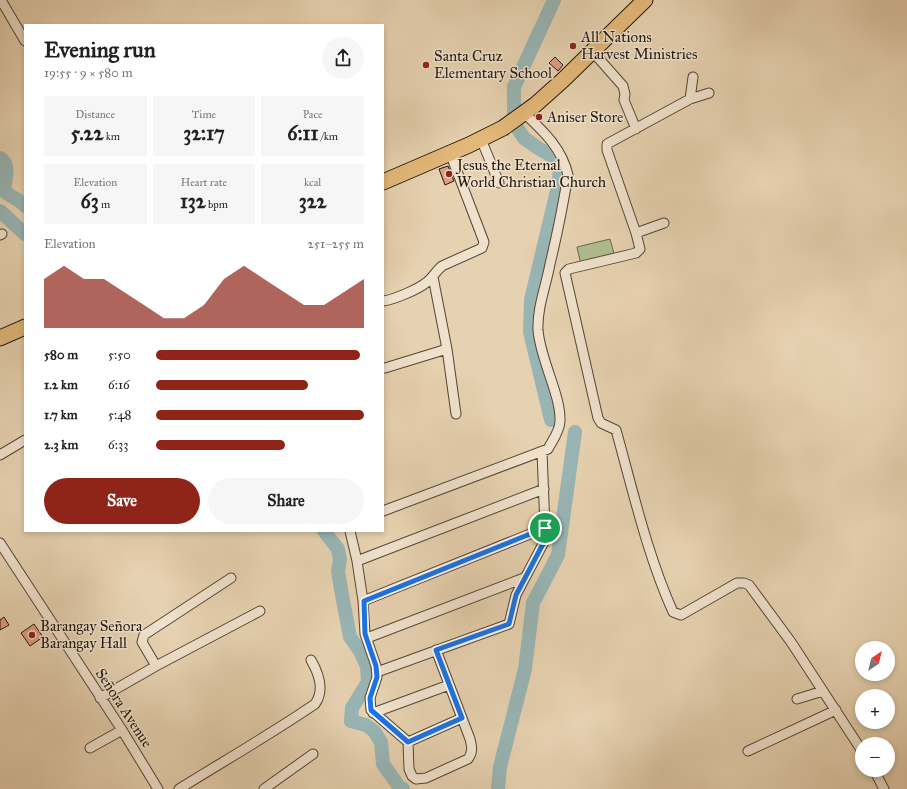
<!DOCTYPE html>
<html lang="en">
<head>
<meta charset="utf-8">
<style>
	:root { --surface:#fff; --page:#f6f6f6; --text:#222; --muted:#767676; --accent:#8f2418 }
	body { margin:0; font-family:"IM FELL Great Primer",serif; background:var(--page); color:var(--text); height:100vh; display:flex; flex-direction:column; font-size:15px; white-space:nowrap }
	* { box-sizing:border-box; margin:0 }
	p { font-size:13px; color:var(--muted) }
	.icon { flex:none; width:22px; height:22px; fill:none; stroke:currentColor; stroke-width:2; stroke-linecap:round; stroke-linejoin:round }
	.map { position:relative; flex:1; overflow:hidden }
	.side { position:absolute; left:24px; top:24px; width:360px; height:508px; display:flex; flex-direction:column; background:var(--surface); border-radius:0px; box-shadow:0 2px 6px #0003 }
	.side>* { flex:none }
	.needle { width:26px; rotate:35deg }
	.fabs { position:absolute; left:855px; top:641px; display:grid; gap:8px }
	.fabs a { display:grid; place-items:center; width:40px; height:40px; border-radius:50%; background:var(--surface); box-shadow:0 2px 6px #0003; font-size:20px }
	.pin { position:absolute; display:grid; place-items:center; width:34px; height:34px; color:#fff; margin:-17px; border:2px solid #fff; border-radius:50%; box-shadow:0 1px 4px #0007 }
	.round { display:grid; place-items:center; flex:none; width:42px; height:42px; border-radius:21px; background:var(--page) }
	.head { display:flex; align-items:center; justify-content:space-between; height:68px; padding:0 20px }
	h1 { font-size:22px; font-weight:700; line-height:30px }
	.figures { display:grid; grid-template-columns:repeat(3,1fr); gap:6px; height:68px; padding:4px 20px }
	.figures div { display:grid; align-content:center; border-radius:0px; background:var(--page); text-align:center }
	.figures b { font-size:20px; font-weight:700 }
	.figures small { font-size:11px; font-weight:400 }
	.figures p { font-size:11px }
	.chart { height:112px; padding:8px 20px }
	.chart p { display:flex; justify-content:space-between }
	.chart svg { width:100%; height:72px; margin-top:4px; fill:var(--accent); opacity:.7 }
	.primary-button { display:flex; gap:8px; margin-top:auto; padding:8px 20px }
	.primary-button a { flex:1; height:46px; border-radius:24px; background:var(--accent); color:#fff; font-size:16px; font-weight:700; line-height:46px; text-align:center }
	.primary-button a+a { background:var(--page); color:var(--text) }
	ul { padding:0 20px; list-style:none; font-size:13px }
	li { display:grid; grid-template-columns:64px 48px 1fr; align-items:center; height:30px }
	li i { height:10px; border-radius:5px; background:var(--accent) }
	.map>svg:first-child { display:block }
</style>
</head>
<body>
<div class="map">
<svg width="907" height="789" viewBox="0 0 907 789">
	<rect width="100%" height="100%" fill="#e6d1b0"/>
	<filter id="stains"><feTurbulence type="fractalNoise" baseFrequency=".005" numOctaves="4"/><feColorMatrix values="0 0 0 0 .2 0 0 0 0 .09 0 0 0 0 .02 0 0 0 .5 -.17"/></filter>
	<radialGradient id="worn" r=".72"><stop offset=".6" stop-color="#630" stop-opacity="0"/><stop offset="1" stop-color="#630" stop-opacity=".3"/></radialGradient>
	<path fill="#afbd90" stroke="#686a4f" d="M610 239 615 257 581 265 577 247Z"/>
	<g fill="none" stroke-linecap="round" stroke-linejoin="round">
		<path stroke="#98b5b4" stroke-width="14" d="M0 158C11 165 5 179 4 191 11 197 19 199 25 206
			M0 211 25 234
			M551 420 530 332 531 300 559 182 560 164 550 155 538 148 524 138 514 123V87L554 0
			M324 531 338 549 340 560 338 571 342 595 350 637 360 651 367 666 368 682 352 708 351 721 366 725 374 731 381 742 383 764 400 788 403 789
			M498 789 500 767 525 669 533 603 558 555 575 432"/>
	</g>
	<path fill="#de9d84" stroke="#22180e" d="M555 57 563 65 558 71 549 63Z
		M448 166 454 181 445 185 439 169Z
		M4 617 9 625 0 630V620Z
		M34 624 43 637 30 646 21 633Z"/>
	<g fill="none" stroke-linecap="round" stroke-linejoin="round">
		<g stroke="#534636" stroke-width="11">
			<path id="minor" d="M1 0 25 41
				M593 52 623 86 625 94 624 100 636 129
				M709 93 690 99 607 144V150L636 233 640 249 636 253 569 269 565 273 598 418 601 423 616 430C633 491 647 554 673 612L681 615 737 583H744L749 585 791 642 862 751
				M690 99 693 77
				M481 139 499 183
				M636 233 664 223
				M0 235 2 234
				M383 301C393 300 419 289 427 282 433 277 436 271 442 266L482 248 484 242 450 153
				M447 349 456 414
				M385 368 447 349 433 277
				M0 455 25 440
				M383 511 548 449C552 441 560 431 560 421 561 395 540 359 538 330 537 308 546 286 550 264 557 235 563 205 568 175 562 148 543 131 524 113
				M350 531 357 561 363 601 365 634 376 666 377 677 370 698 371 710 408 742 409 769 412 776 416 779 426 778 468 759C473 752 472 747 470 739L436 650
				M0 543 122 730 158 789
				M357 561 544 489
				M363 601 545 528
				M367 638 524 578
				M156 666 142 642 144 635 231 578
				M377 672 509 624 516 595 544 542 545 528 542 452
				M100 698 156 666 260 611
				M797 699 823 691
				M373 713 449 685
				M408 742 462 718
				M90 748 122 730
				M748 751 836 710
				M874 770 884 789
				M179 789C224 761 271 734 315 704 325 690 319 674 311 660
				M264 789 313 754"/>
		</g>
		<g stroke="#22180e" stroke-width="17">
			<path id="primary" d="M383 182 469 145 503 128 535 105 563 80 645 0
				M0 338 25 327"/>
		</g>
		<use href="#minor" stroke="#efe1cc" stroke-width="9"/>
		<use href="#primary" stroke="#e3b878" stroke-width="15"/>
	</g>
	<g fill="none" stroke-linecap="round" stroke-linejoin="round">
		<g stroke="#fff" stroke-width="8">
			<path id="route" d="M545 528 544 542 516 595 509 624 436 650 462 718 408 742 371 710 370 698 377 677 376 666 365 634 364 601Z"/>
		</g>
		<use href="#route" stroke="#1a73e8" stroke-width="5"/>
	</g>
	<g fill="#8f2418" stroke="#efe1cc" stroke-width="1.5">
		<circle cx="573" cy="46" r="4"/>
		<circle cx="426" cy="65" r="4"/>
		<circle cx="539" cy="117" r="4"/>
		<circle cx="449" cy="174" r="4"/>
		<circle cx="32" cy="635" r="4"/>
	</g>
	<g text-anchor="middle" stroke-width="3" stroke-linejoin="round" paint-order="stroke">
		<g font-size="15" fill="#22180e" stroke="#efe1cc" text-anchor="start">
			<text x="581" y="42">All Nations<tspan x="581" dy="17">Harvest Ministries</tspan></text>
			<text x="434" y="61">Santa Cruz<tspan x="434" dy="17">Elementary School</tspan></text>
			<text x="547" y="122">Aniser Store</text>
			<text x="457" y="170">Jesus the Eternal<tspan x="457" dy="17">World Christian Church</tspan></text>
			<text x="40" y="631">Barangay Señora<tspan x="40" dy="17">Barangay Hall</tspan></text>
		</g>
		<g font-size="15" fill="#22180e" stroke="#efe1cc">
			<text transform="translate(124 708) rotate(57)" y="5">Señora Avenue</text>
		</g>
	</g>
	<rect width="100%" height="100%" filter="url(#stains)"/>
	<rect width="100%" height="100%" fill="url(#worn)"/>
</svg>
<div class="fabs">
<a><svg class="needle" viewBox="-14 -14 28 28"><path d="M0-13l5 13h-10z" fill="#e53935"/><path d="M0 13l5-13h-10z" fill="#767676"/></svg></a>
<a>+</a>
<a>−</a>
</div>
<div class="pin" style="left:545px;top:528px;background:#1e9e55"><svg class="icon" aria-label="arrive" viewBox="0 0 24 24"><path d="M6 21V4h12l-3 4 3 4H6"/></svg></div>
<section class="side">
<div class="head"><div><h1>Evening run</h1><p>19:55 · 9 × 580 m</p></div><a class="round"><svg class="icon" aria-label="share" viewBox="0 0 24 24"><path d="M12 15V3M7 8l5-5 5 5M5 13v7h14v-7"/></svg></a></div>
<div class="figures">
<div><p>Distance</p><b>5.22<small> km</small></b></div>
<div><p>Time</p><b>32:17</b></div>
<div><p>Pace</p><b>6:11<small> /km</small></b></div>
</div>
<div class="figures">
<div><p>Elevation</p><b>63<small> m</small></b></div>
<div><p>Heart rate</p><b>132<small> bpm</small></b></div>
<div><p>kcal</p><b>322</b></div>
</div>
<div class="chart"><p><span>Elevation</span>251–255 m</p>
<svg viewBox="0 0 160 44" preserveAspectRatio="none"><path d="M0 44V14L10 6L20 14L30 14L40 22L50 30L60 38L70 38L80 30L90 14L100 6L110 14L120 22L130 30L140 30L150 22L160 14V44z"/></svg>
</div>
<ul>
<li><b>580 m</b>5:50<i style="width:98%"></i></li>
<li><b>1.2 km</b>6:16<i style="width:73%"></i></li>
<li><b>1.7 km</b>5:48<i style="width:100%"></i></li>
<li><b>2.3 km</b>6:33<i style="width:62%"></i></li>
</ul>
<div class="primary-button"><a>Save</a><a>Share</a></div>
</section>
</div>
</body>
</html>
